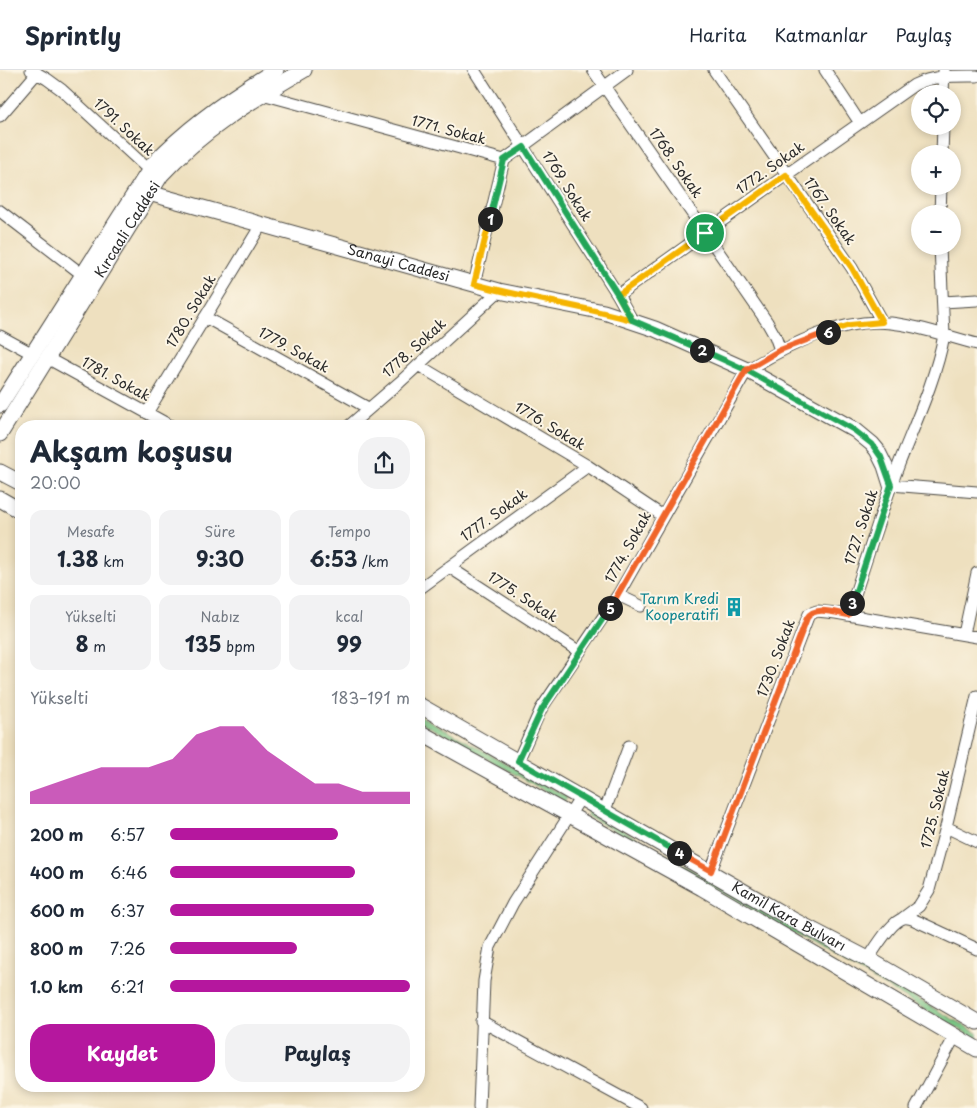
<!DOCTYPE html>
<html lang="tr">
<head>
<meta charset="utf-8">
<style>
	:root { --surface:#fff; --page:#f2f2f3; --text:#1f2937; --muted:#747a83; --line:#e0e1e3; --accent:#b5179e }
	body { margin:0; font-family:"Playpen Sans",sans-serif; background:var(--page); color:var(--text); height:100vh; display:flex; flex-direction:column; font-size:19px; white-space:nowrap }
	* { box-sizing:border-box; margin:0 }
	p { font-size:16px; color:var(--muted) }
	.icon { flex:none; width:28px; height:28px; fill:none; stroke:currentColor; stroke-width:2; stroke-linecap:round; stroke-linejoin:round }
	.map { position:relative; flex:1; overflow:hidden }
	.sheet { position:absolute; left:15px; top:350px; width:410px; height:672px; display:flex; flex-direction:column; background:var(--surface); border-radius:20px; box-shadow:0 2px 8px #0003 }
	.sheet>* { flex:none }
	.fabs { position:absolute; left:911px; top:15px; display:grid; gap:10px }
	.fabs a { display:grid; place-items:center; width:50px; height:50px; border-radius:50%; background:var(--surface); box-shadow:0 2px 8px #0003; font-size:25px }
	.pin { position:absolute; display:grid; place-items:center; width:42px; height:42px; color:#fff; margin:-21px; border:2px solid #fff; border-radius:50%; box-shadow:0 1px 5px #0007 }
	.km { position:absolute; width:25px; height:25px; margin:-12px; border-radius:50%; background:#222; color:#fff; font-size:14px; line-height:25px; text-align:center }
	.round { display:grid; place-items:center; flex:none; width:52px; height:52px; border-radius:20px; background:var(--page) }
	.head { display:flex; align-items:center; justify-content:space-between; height:85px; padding:0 15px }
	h1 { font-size:28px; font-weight:700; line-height:38px }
	.metrics { display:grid; grid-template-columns:repeat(3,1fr); gap:8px; height:85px; padding:5px 15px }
	.metrics div { display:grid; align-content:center; border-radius:12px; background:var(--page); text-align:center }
	.metrics b { font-size:21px; font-weight:700 }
	.metrics small { font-size:14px; font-weight:400 }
	.metrics p { font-size:14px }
	.chart { height:140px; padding:10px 15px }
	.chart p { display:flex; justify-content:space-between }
	.chart svg { width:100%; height:90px; margin-top:5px; fill:var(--accent); opacity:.7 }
	.button { display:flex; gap:10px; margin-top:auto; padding:10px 15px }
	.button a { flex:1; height:58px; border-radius:20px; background:var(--accent); color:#fff; font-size:20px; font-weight:700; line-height:58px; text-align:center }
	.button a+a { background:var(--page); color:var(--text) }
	ul { padding:0 15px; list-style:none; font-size:16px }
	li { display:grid; grid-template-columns:80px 60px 1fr; align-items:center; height:38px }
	li i { height:12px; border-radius:6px; background:var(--accent) }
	header { display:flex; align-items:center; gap:30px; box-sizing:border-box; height:70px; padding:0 25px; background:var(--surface); border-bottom:1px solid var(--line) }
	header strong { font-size:24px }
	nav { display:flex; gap:28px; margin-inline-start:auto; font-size:18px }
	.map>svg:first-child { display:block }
</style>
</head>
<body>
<header>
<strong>Sprintly</strong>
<nav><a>Harita</a><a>Katmanlar</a><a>Paylaş</a></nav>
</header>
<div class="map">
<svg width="977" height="1038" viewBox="0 0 977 1038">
	<rect width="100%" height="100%" fill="#fcf5e5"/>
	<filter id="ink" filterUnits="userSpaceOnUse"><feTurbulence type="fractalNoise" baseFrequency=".02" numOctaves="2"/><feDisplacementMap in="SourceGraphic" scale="10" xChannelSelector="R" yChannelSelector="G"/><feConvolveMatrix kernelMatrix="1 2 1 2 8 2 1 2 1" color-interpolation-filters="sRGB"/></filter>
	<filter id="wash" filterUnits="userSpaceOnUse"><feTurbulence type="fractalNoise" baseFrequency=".0096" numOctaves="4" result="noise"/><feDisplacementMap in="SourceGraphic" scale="20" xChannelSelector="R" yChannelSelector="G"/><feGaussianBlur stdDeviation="1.12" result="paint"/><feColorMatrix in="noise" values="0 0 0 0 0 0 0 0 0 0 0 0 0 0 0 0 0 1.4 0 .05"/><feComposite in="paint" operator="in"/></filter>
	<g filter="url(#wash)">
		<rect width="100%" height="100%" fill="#eee0bf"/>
		<path fill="#7bc786" stroke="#537958" d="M419 645 567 727 565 732 419 651Z
			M586 739 977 963V969L588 746Z"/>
	</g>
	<g filter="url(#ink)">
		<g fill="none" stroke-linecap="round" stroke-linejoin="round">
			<g stroke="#484641" stroke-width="13">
				<path id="street" d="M31 0 47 9 62 20 149 100
					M474 0 618 225 632 250
					M593 0 767 252 775 266 780 280
					M714 0 852 198 882 252
					M825 0 860 53
					M262 24 504 90 474 214
					M943 24 944 0
					M0 46 37 3
					M942 84 943 56
					M504 90 627 0
					M0 141 83 205
					M940 144 941 116
					M618 225 786 105 914 15C935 5 954 6 977 6
					M943 232 977 230
					M205 247 368 338
					M0 266 33 284
					M47 288 171 356
					M418 295 588 396 663 446
					M147 343 261 155
					M349 356 400 312 499 221
					M891 415 977 422
					M449 497 580 582
					M419 519 588 396
					M618 525 641 536
					M848 545C865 495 880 444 899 394 915 353 936 309 944 265L940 176
					M964 564 977 503
					M518 691 541 639 618 525 747 300C787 276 842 247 891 253 920 256 949 267 977 274
					M605 740 629 676
					M946 757 977 772
					M711 801 809 544 817 541 836 543 977 567
					M903 848 919 836 929 820 946 757 977 626
					M868 889C875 879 891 851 904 848 909 847 914 850 919 852L977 879
					M481 951 641 1038
					M479 1038 484 911 490 877 513 833 581 727
					M916 1038 955 966"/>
			</g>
			<g stroke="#484641" stroke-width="17">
				<g id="secondary">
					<path id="s1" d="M149 123 499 221 604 242 655 259 747 300 855 360 872 374 877 380 885 396 891 415"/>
					<path d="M0 335 154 93C189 56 232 26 276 0"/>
					<path id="s2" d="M0 364 161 105C201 61 252 30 304 0"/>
					<path d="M0 402 21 413"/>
					<path d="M0 429 21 441"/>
					<path id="s3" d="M419 635 795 851 868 889 977 952"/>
					<path d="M419 662 702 818 977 979"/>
				</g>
			</g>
			<use href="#street" stroke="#fff" stroke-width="11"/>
			<use href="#secondary" stroke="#fff" stroke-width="15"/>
		</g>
	</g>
	<g fill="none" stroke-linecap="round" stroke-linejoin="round" filter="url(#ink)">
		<g stroke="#fff" stroke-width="10">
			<path id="split-1" d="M490 149 474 214C526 228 580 236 632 250L618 225 705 163"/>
		</g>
		<g stroke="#fff" stroke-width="10">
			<path id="split-2" d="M490 149 504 90 524 77 618 225 632 250 702 280"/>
		</g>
		<g stroke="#fff" stroke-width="10">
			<path id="split-3" d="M702 280 746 300 854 360 872 374 881 387 891 415 852 533"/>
		</g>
		<g stroke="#fff" stroke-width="10">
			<path id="split-4" d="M679 783 711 801 807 548C815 535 835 543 848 545L852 533"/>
		</g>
		<g stroke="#fff" stroke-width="10">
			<path id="split-5" d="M610 538 542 639 518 691 679 783"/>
		</g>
		<g stroke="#fff" stroke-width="10">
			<path id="split-6" d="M610 538 746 300 780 280 828 262"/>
		</g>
		<g stroke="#fff" stroke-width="10">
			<path id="split-7" d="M705 163 786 105 852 198 882 252 850 255 828 262"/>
		</g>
		<use href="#split-1" stroke="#f5b400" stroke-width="6"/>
		<use href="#split-2" stroke="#22a559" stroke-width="6"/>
		<use href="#split-3" stroke="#22a559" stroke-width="6"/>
		<use href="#split-4" stroke="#f0652b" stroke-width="6"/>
		<use href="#split-5" stroke="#22a559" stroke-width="6"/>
		<use href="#split-6" stroke="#f0652b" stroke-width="6"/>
		<use href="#split-7" stroke="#f5b400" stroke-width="6"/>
	</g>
	<defs>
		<g id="building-bare" transform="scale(1.5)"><path d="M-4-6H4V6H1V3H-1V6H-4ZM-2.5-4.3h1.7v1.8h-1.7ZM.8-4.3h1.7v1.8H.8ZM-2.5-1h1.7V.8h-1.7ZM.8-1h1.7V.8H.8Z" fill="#0f9aa8" stroke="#fcf5e5" stroke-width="2.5" paint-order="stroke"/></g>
	</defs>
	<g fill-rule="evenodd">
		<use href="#building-bare" x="734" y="537"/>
	</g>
	<g text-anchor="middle" stroke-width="4" stroke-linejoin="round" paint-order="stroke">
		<g font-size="14" fill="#2b2b2b" stroke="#fcf5e5">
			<text transform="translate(124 57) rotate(43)" y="5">1791. Sokak</text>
			<text transform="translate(449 60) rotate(15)" y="5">1771. Sokak</text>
			<text transform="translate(676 93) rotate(55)" y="5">1768. Sokak</text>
			<text transform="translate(770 98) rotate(-35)" y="5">1772. Sokak</text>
			<text transform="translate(567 116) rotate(58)" y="5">1769. Sokak</text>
			<text transform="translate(830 141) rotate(55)" y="5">1767. Sokak</text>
			<text dy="5" stroke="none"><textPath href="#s2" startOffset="241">Kırcaali Caddesi</textPath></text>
			<text dy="5" stroke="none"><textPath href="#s1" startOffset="259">Sanayi Caddesi</textPath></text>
			<text transform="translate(191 241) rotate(-59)" y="5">1780. Sokak</text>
			<text transform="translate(414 278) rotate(-42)" y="5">1778. Sokak</text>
			<text transform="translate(294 280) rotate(29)" y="5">1779. Sokak</text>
			<text transform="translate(116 309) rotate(29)" y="5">1781. Sokak</text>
			<text transform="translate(550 356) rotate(31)" y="5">1776. Sokak</text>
			<text transform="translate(494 445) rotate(-36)" y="5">1777. Sokak</text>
			<text transform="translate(861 457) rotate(-72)" y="5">1727. Sokak</text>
			<text transform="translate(628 477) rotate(-61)" y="5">1774. Sokak</text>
			<text transform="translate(523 527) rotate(33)" y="5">1775. Sokak</text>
			<text transform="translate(776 588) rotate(-69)" y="5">1730. Sokak</text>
			<text transform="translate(935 739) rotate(-76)" y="5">1725. Sokak</text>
			<text dy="5" stroke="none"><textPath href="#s3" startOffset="426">Kamil Kara Bulvarı</textPath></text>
		</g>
		<g font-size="14" fill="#0d838f" stroke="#fcf5e5" text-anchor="end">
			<text x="719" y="534">Tarım Kredi<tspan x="719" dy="16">Kooperatifi</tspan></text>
		</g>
	</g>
</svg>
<div class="fabs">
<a><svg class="icon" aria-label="locate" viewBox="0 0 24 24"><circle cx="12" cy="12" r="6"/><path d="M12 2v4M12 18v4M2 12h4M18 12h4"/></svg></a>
<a>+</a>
<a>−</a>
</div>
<div class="pin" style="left:705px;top:163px;background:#1e9e55"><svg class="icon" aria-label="arrive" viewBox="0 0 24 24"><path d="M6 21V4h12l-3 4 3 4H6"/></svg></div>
<b class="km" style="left:490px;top:149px">1</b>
<b class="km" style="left:702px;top:280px">2</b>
<b class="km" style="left:852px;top:533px">3</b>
<b class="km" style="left:679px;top:783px">4</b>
<b class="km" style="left:610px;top:538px">5</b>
<b class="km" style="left:828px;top:262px">6</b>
<section class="sheet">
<div class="head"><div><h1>Akşam koşusu</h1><p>20:00</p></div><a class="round"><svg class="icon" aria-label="share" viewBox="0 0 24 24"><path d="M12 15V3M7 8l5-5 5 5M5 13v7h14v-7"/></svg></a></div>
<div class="metrics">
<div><p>Mesafe</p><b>1.38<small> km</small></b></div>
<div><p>Süre</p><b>9:30</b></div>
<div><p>Tempo</p><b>6:53<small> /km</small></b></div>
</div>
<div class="metrics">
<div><p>Yükselti</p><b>8<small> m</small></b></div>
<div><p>Nabız</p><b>135<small> bpm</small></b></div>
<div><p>kcal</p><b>99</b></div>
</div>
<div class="chart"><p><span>Yükselti</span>183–191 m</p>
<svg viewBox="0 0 160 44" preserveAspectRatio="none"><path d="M0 44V38L10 34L20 30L30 26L40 26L50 26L60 22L70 10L80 6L90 6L100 18L110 26L120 34L130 34L140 38L150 38L160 38V44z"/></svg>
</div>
<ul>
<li><b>200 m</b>6:57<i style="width:70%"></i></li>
<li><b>400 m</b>6:46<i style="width:77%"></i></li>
<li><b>600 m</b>6:37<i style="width:85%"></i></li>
<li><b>800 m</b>7:26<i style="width:53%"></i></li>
<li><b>1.0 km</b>6:21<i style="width:100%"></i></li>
</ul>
<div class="button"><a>Kaydet</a><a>Paylaş</a></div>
</section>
</div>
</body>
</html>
